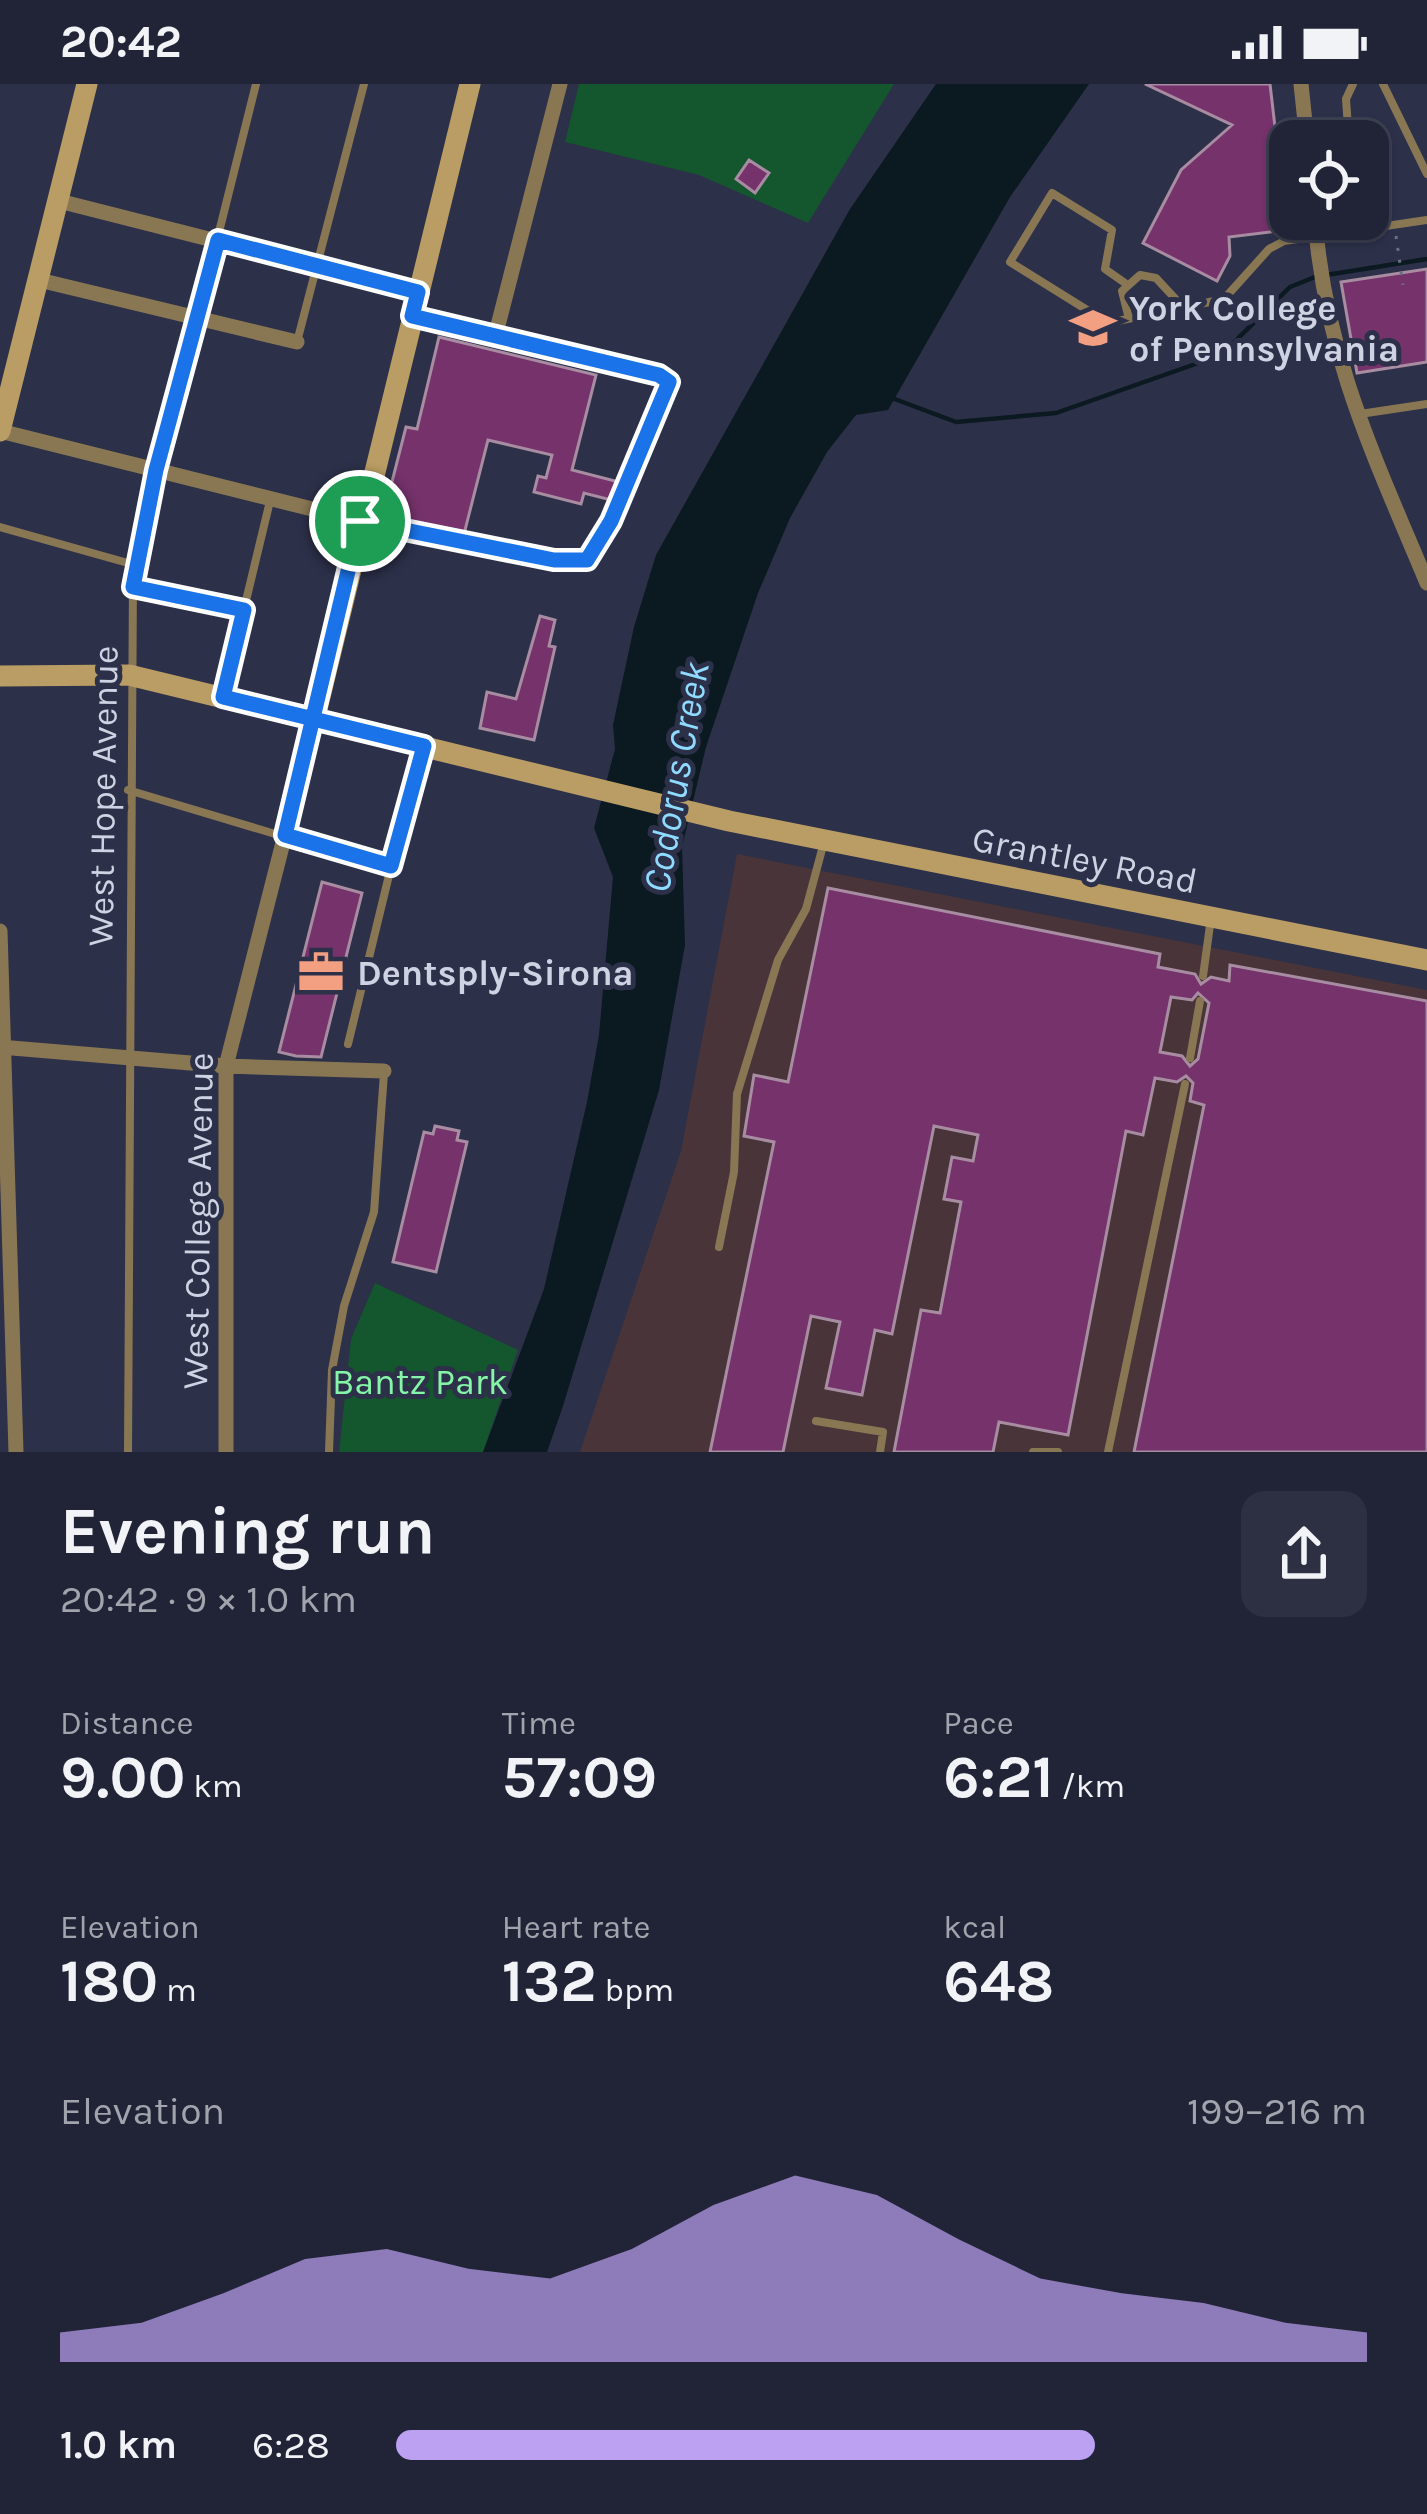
<!DOCTYPE html>
<html lang="en">
<head>
<meta charset="utf-8">
<style>
	:root { --surface:#212437; --page:#2d3042; --text:#f1f3f6; --muted:#a2a4ad; --line:#3e4152; --accent:#bca0f2 }
	body { margin:0; font-family:Karla,sans-serif; background:var(--page); color:var(--text); height:100vh; display:flex; flex-direction:column; font-size:45px; white-space:nowrap }
	* { box-sizing:border-box; margin:0 }
	p { font-size:39px; color:var(--muted) }
	.icon { flex:none; width:66px; height:66px; fill:none; stroke:currentColor; stroke-width:2; stroke-linecap:round; stroke-linejoin:round }
	.map { position:relative; height:1368px; overflow:hidden }
	.side { display:flex; flex-direction:column; background:var(--surface); flex:1 }
	.side>* { flex:none }
	.fabs { position:absolute; left:1269px; top:36px; display:grid; gap:24px }
	.fabs a { display:grid; place-items:center; width:120px; height:120px; border-radius:24px; background:var(--surface); box-shadow:0 3px 9px #0004,0 0 0 3px var(--line); font-size:60px }
	.pin { position:absolute; display:grid; place-items:center; width:102px; height:102px; color:#fff; margin:-51px; border:6px solid #fff; border-radius:50%; box-shadow:0 3px 12px #0007 }
	.round { display:grid; place-items:center; flex:none; width:126px; height:126px; border-radius:24px; background:var(--page) }
	.summary { display:flex; align-items:center; justify-content:space-between; height:204px; padding:0 60px }
	h1 { font-size:66px; font-weight:700; line-height:90px }
	.stats { display:grid; grid-template-columns:repeat(3,1fr); gap:18px; height:204px; padding:12px 60px }
	.stats div { display:grid; align-content:center }
	.stats b { font-size:60px; font-weight:700 }
	.stats small { font-size:33px; font-weight:400 }
	.stats p { font-size:33px }
	.chart { height:336px; padding:24px 60px }
	.chart p { display:flex; justify-content:space-between }
	.chart svg { width:100%; height:216px; margin-top:12px; fill:var(--accent); opacity:.7 }
	ul { padding:0 60px; list-style:none; font-size:39px }
	li { display:grid; grid-template-columns:192px 144px 1fr; align-items:center; height:90px }
	li i { height:30px; border-radius:15px; background:var(--accent) }
	.status { display:flex; justify-content:space-between; align-items:center; height:84px; padding:0 60px; background:var(--surface); direction:ltr }
	.status svg { height:33px; fill:currentColor }
	.map>svg:first-child { display:block }
</style>
</head>
<body>
<div class="status"><b>20:42</b><svg viewBox="0 0 49 12"><path d="M0 12V9h3v3zM5 12V6h3v6zM10 12V3h3v9zM15 12V0h3v12zM26 1h20v11H26zM47 4h2v5h-2z"/></svg></div>
<div class="map">
<svg width="1427" height="1368" viewBox="0 0 1427 1368">
	<rect width="100%" height="100%" fill="#2c3049"/>
	<path fill="#483439" d="M737 770 1427 906V1368H580L681 1067Z"/>
	<path fill="#14562d" d="M579 0H894L808 139 699 91 565 58Z
		M375 1199 518 1266 483 1368H339L351 1255Z"/>
	<path fill="#0b1920" d="M936 0H1089L1010 113 888 326 856 331 827 368 790 434 758 509 706 663 682 763 685 861 659 1006 563 1322 547 1368H483L544 1205 587 1018 599 951 613 793 594 744 615 665 613 641 634 543 656 471 850 125Z"/>
	<g fill="none" stroke-linecap="round" stroke-linejoin="round">
		<path stroke="#0b1920" stroke-width="4.5" d="M1326 191 1427 175
			M892 314 956 338 1056 329 1221 271 1290 203 1315 193"/>
	</g>
	<path fill="#75326b" stroke="#a88ca2" stroke-width="3" fill-rule="evenodd" d="M1145 0H1270L1287 146 1229 153 1230 172 1217 197 1143 159 1181 86 1232 41Z
		M749 76 769 89 755 109 736 95Z
		M1427 185V278L1357 289 1341 198Z
		M439 253 596 291 572 386 619 398 611 416 584 409 581 420 534 408 538 392 546 394 552 371 488 356 464 450 383 433 406 343 417 345Z
		M540 532 555 536 549 562 555 563 534 656 480 644 487 608 516 615Z
		M322 798 362 809 321 973 296 972 279 968Z
		M828 804 1160 870 1158 883 1195 890 1201 900 1211 893 1229 897 1230 881 1427 917V1368H1134L1204 1021 1190 1017 1193 999 1186 992 1177 998 1155 994 1143 1051 1126 1047 1068 1351 999 1338 993 1368H894L921 1226 940 1229 961 1118 944 1115 952 1073 973 1077 978 1051 934 1042 892 1250 875 1246 862 1311 826 1304 840 1238 811 1232 783 1368H710L774 1058 744 1052 754 991 788 998ZM1198 909 1209 919 1198 975 1190 982 1182 972 1160 968 1171 913 1192 916Z
		M435 1042 459 1047 457 1056 467 1058 436 1188 393 1178 424 1048 433 1050Z"/>
	<g fill="none" stroke-linecap="round" stroke-linejoin="round">
		<path stroke="#6c7086" stroke-width="3" stroke-dasharray="3 9" stroke-linecap="butt" d="M1396 152 1403 201"/>
		<path stroke="#897754" stroke-width="8" d="M1383 0 1427 90
			M1349 57 1346 15 1353 0
			M1125 199 1105 185 1112 146 1052 109 1010 178 1108 239 1224 215 1269 165 1284 157 1427 136
			M1128 231 1122 207 1140 191 1156 194 1182 222
			M297 258 364 0
			M1360 330 1427 320
			M364 438 554 476H587L620 418 669 298 496 254
			M0 443 135 481
			M133 503 244 526
			M224 608 270 417
			M128 706 282 752
			M286 751 391 783 423 665
			M1203 892 1211 834
			M348 960 391 783
			M1190 974 1200 917
			M719 1163 734 1088 737 1010 778 876 806 825 824 758
			M816 1337 883 1348 880 1368
			M128 1368 133 492 256 0
			M329 1368 332 1286 344 1222 374 1128 384 989
			M1033 1368H1058
			M1108 1368 1185 1000"/>
		<path stroke="#897754" stroke-width="15" d="M1301 0 1307 57
			M59 117 418 208
			M1315 135C1325 272 1375 374 1427 499
			M39 196 297 258
			M412 232 495 253 560 0
			M0 347 360 437
			M0 847 16 1368
			M0 963 226 982 384 987
			M226 1368V982L315 633"/>
		<path stroke="#ba9d64" stroke-width="21" d="M0 347 87 0
			M0 592 129 591 729 737 1427 876
			M315 633 470 0"/>
	</g>
	<g fill="none" stroke-linecap="round" stroke-linejoin="round">
		<g stroke="#fff" stroke-width="24">
			<path id="route" d="M360 437 285 751 391 782 424 662 223 613 244 526 133 503 156 386 218 156 418 208 412 232 659 291 669 298 611 437 587 476H554L360 437"/>
		</g>
		<use href="#route" stroke="#1a73e8" stroke-width="15"/>
	</g>
	<defs>
		<g id="university-bare" transform="scale(3.6)"><path d="M0-5L7-2L0 1L-7-2ZM-4 1L0 2.5L4 1V4Q0 6-4 4Z" fill="#f39f82" stroke="#2c3049" stroke-width="2.5" paint-order="stroke"/></g>
		<g id="office-bare" transform="scale(3.6)"><path d="M-6-3h4V-5.5h4V-3h4V5H-6ZM-1-4.5V-3h2v-1.5ZM-6 0V1H6V0Z" fill="#f39f82" stroke="#2c3049" stroke-width="2.5" paint-order="stroke"/></g>
	</defs>
	<g fill-rule="evenodd">
		<use href="#university-bare" x="1093" y="244"/>
		<use href="#office-bare" x="321" y="888"/>
	</g>
	<g text-anchor="middle" stroke-width="10" stroke-linejoin="round" paint-order="stroke">
		<g font-size="36" font-weight="bold" fill="#ced2e2" stroke="#2c3049" text-anchor="start">
			<text x="1129" y="236">York College<tspan x="1129" dy="41">of Pennsylvania</tspan></text>
			<text x="357" y="901">Dentsply-Sirona</text>
		</g>
		<g font-size="36" fill="#ced2e2" stroke="#2c3049">
			<text transform="translate(102 712) rotate(-89)" y="13">West Hope Avenue</text>
			<text transform="translate(1085 775) rotate(11)" y="13">Grantley Road</text>
			<text transform="translate(197 1137) rotate(-89)" y="13">West College Avenue</text>
		</g>
		<g font-size="36" fill="#85f5a7" stroke="#2c3049">
			<text x="420" y="1310">Bantz Park</text>
		</g>
		<g font-size="39" font-style="italic" fill="#8fdbff" stroke="#2c3049">
			<text transform="translate(675 693) rotate(-80)" y="14">Codorus Creek</text>
		</g>
	</g>
</svg>
<div class="fabs">
<a><svg class="icon" aria-label="locate" viewBox="0 0 24 24"><circle cx="12" cy="12" r="6"/><path d="M12 2v4M12 18v4M2 12h4M18 12h4"/></svg></a>
</div>
<div class="pin" style="left:360px;top:437px;background:#1e9e55"><svg class="icon" aria-label="arrive" viewBox="0 0 24 24"><path d="M6 21V4h12l-3 4 3 4H6"/></svg></div>
</div>
<section class="side">
<div class="summary"><div><h1>Evening run</h1><p>20:42 · 9 × 1.0 km</p></div><a class="round"><svg class="icon" aria-label="share" viewBox="0 0 24 24"><path d="M12 15V3M7 8l5-5 5 5M5 13v7h14v-7"/></svg></a></div>
<div class="stats">
<div><p>Distance</p><b>9.00<small> km</small></b></div>
<div><p>Time</p><b>57:09</b></div>
<div><p>Pace</p><b>6:21<small> /km</small></b></div>
</div>
<div class="stats">
<div><p>Elevation</p><b>180<small> m</small></b></div>
<div><p>Heart rate</p><b>132<small> bpm</small></b></div>
<div><p>kcal</p><b>648</b></div>
</div>
<div class="chart"><p><span>Elevation</span>199–216 m</p>
<svg viewBox="0 0 160 44" preserveAspectRatio="none"><path d="M0 44V38L10 36L20 30L30 23L40 21L50 25L60 27L70 21L80 12L90 6L100 10L110 19L120 27L130 30L140 32L150 36L160 38V44z"/></svg>
</div>
<ul>
<li><b>1.0 km</b>6:28<i style="width:72%"></i></li>
</ul>
</section>
</body>
</html>
